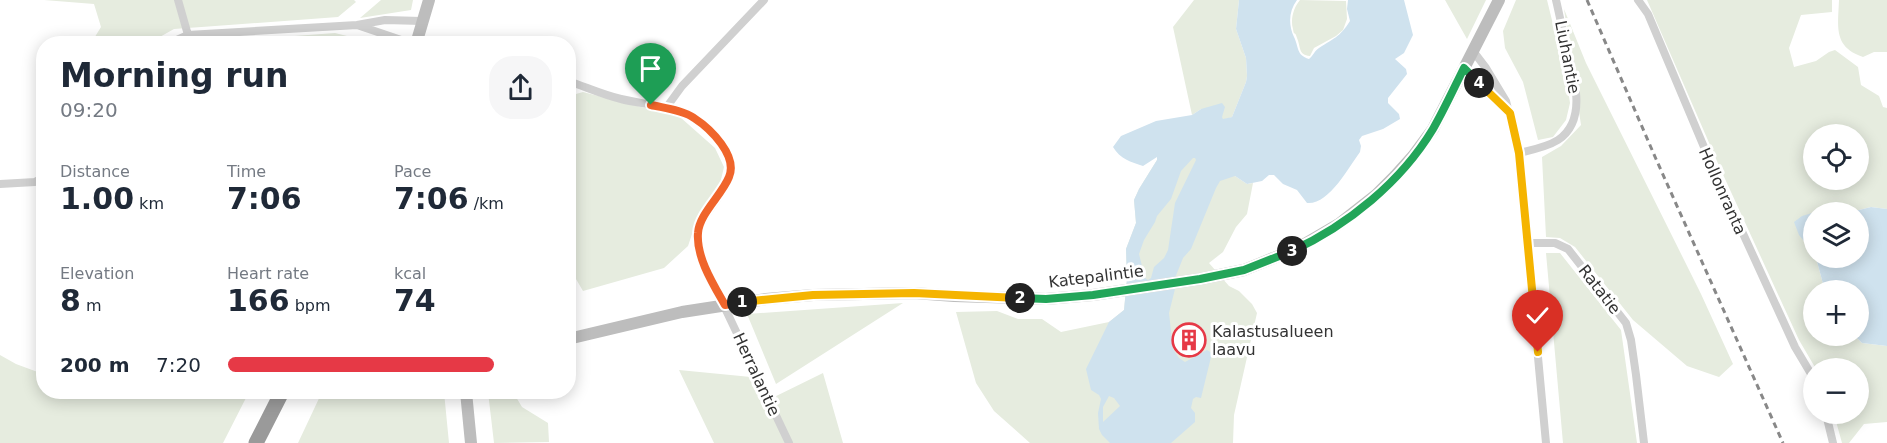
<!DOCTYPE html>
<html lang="en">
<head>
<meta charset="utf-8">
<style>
	:root { --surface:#fff; --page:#f6f6f7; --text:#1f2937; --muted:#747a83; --accent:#e63946 }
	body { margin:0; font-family:"DejaVu Sans",sans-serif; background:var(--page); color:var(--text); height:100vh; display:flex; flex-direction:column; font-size:22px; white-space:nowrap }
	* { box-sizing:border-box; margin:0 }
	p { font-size:20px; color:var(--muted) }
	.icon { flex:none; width:33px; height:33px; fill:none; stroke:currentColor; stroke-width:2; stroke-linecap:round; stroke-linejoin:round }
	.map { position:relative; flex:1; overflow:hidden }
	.details { position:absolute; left:36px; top:36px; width:540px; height:363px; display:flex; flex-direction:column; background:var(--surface); border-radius:24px; box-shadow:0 3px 15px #0003 }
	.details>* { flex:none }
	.fabs { position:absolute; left:1803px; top:124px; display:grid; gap:12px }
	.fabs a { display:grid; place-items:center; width:66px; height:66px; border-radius:50%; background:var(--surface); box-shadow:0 3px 15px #0003; font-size:30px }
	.pin { position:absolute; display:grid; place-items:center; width:51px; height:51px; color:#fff; margin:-62px -26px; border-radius:50% 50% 50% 0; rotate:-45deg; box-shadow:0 0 6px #0007 }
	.pin .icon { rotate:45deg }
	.km { position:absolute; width:30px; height:30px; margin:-15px; border-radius:50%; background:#222; color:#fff; font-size:16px; line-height:30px; text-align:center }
	.round { display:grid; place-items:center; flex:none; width:63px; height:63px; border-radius:24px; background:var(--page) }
	.overview { display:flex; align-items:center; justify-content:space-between; height:102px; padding:0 24px }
	h1 { font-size:33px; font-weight:700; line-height:45px }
	.stats { display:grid; grid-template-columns:repeat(3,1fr); gap:9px; height:102px; padding:6px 24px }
	.stats div { display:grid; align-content:center }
	.stats b { font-size:30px; font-weight:700 }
	.stats small { font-size:16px; font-weight:400 }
	.stats p { font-size:16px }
	ul { padding:0 24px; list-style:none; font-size:20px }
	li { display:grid; grid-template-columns:96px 72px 1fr; align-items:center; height:45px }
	li i { height:15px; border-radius:8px; background:var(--accent) }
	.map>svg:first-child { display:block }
</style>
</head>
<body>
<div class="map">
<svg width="1887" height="443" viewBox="0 0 1887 443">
	<rect width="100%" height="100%" fill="#fff"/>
	<path fill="#e6ecdf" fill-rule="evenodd" d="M44 0H354L356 2 338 17 174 29 149 43 79 44 93 40 101 27 94 4Z
		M381 0H413L411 10 360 18Z
		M1194 0H1239L1236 29 1246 58 1247 76 1246 82 1232 117 1223 120 1221 117 1201 109 1192 115 1173 27Z
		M1300 0 1346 1 1347 19 1343 30 1336 36 1314 48 1310 56C1298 55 1301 47 1297 38 1295 30 1294 37 1293 29 1290 19 1294 7 1300 0Z
		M1445 0H1486L1467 39Z
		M1516 0H1547L1566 77 1570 103 1566 120 1553 137 1538 140 1523 82 1505 48 1503 31Z
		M1647 0H1832V12L1801 15 1789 48 1794 67 1816 61 1829 52 1835 50 1858 67 1861 85 1879 96 1883 107 1887 108V209L1871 207 1847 213H1812L1808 246 1813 248 1814 258H1816L1825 291H1814V336H1855L1862 343 1887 346V422L1864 424 1849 443H1842L1834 414H1858V369H1816L1799 340 1720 168ZM1814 135H1858V180H1814Z
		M1839 0H1887V52H1874L1863 57C1833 47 1838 27 1839 0Z
		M1564 9 1586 63 1701 294 1733 364 1719 377 1687 366 1633 320 1575 247 1560 238 1546 237 1542 157 1561 146 1581 125Z
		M335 33 375 43H200Z
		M583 92 680 117 715 148 724 167 719 188 698 216 688 246 664 268 583 291 569 267V96Z
		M1203 150 1235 176 1247 184 1253 183 1247 214 1236 227 1223 252 1209 263 1229 286 1239 291 1252 304 1257 313 1234 415 1233 443H1030L994 411 976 383 956 312 997 311 1018 319H1042L1061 332 1109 322 1124 310 1127 279 1126 249 1136 223 1134 200 1139 189 1157 160V156Z
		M1546 253H1560L1621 330 1637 443H1563Z
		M903 303 776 384 747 314Z
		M0 355 16 364 43 374 44 392H249L223 443H0Z
		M679 370 751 377 764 402 823 373 843 443H714Z
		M322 392H444L449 443H298Z
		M488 392H513L522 407 548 423 549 442 494 443Z"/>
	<path fill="#cfe2ee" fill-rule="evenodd" d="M1239 0H1297C1289 11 1288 24 1294 37 1299 47 1296 55 1309 59 1314 55 1314 51 1319 48 1334 38 1339 38 1350 21L1347 9 1348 0H1404L1413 35 1404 53 1395 59 1406 69 1407 74 1388 98V103L1399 114 1400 119 1383 129 1362 136 1359 140 1361 146 1360 152C1348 168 1329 205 1307 203L1297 190 1283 184 1274 175H1269L1262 181 1247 184 1235 176 1220 181 1216 188 1191 249 1183 258 1175 278V289L1169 313 1173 349 1179 358 1185 362 1207 350 1212 353 1201 398 1196 397 1193 399 1191 408 1195 413V422L1171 443H1110L1102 435 1099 429 1098 413 1101 399 1099 395 1091 390 1086 369 1109 322 1124 310 1127 279 1126 249 1136 223 1134 200 1139 189 1157 160V157L1143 166C1131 162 1120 159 1113 147L1121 136 1156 121 1192 115 1201 109 1222 103 1225 107 1222 117 1223 119 1232 117 1246 82 1247 76 1246 58 1236 29ZM1193 158H1195L1196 160 1175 203 1168 250 1164 258 1154 267 1151 278 1148 280 1145 278 1139 254 1144 240 1155 222 1157 216 1171 199 1181 171ZM1109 396 1114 398 1120 406 1103 422V407Z
		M1871 207 1887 209V346L1862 343 1855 336H1858V291H1825L1816 258H1858V213H1847Z
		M1812 213H1814L1813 248 1808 246 1799 235 1794 222 1802 216Z"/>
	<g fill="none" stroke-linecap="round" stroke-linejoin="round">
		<path stroke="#d0d0d0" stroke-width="8" d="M178 0 188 35
			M1638 0 1648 14 1712 166 1795 347 1814 379
			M357 25 413 44
			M168 44 188 35 357 25 385 20 422 21
			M1473 51 1486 68 1506 101 1519 153 1546 443
			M1464 68 1510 113
			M568 81C586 87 603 95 621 99 641 104 676 107 693 117 707 124 730 151 731 167 731 173 728 179 726 185 704 224 689 219 706 268L789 443
			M666 108 682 86 764 0
			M1519 153C1532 150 1547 147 1558 140 1588 120 1574 77 1567 50 1563 33 1560 17 1556 0
			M0 184 35 182 44 177
			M1528 243H1555L1568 249 1626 323 1631 340 1636 375 1644 443
			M1826 414 1833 443"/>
		<path stroke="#bdbdbd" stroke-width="12" d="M416 44 429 0
			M568 339 682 312 766 299 813 295 914 293 954 296 1046 299 1093 295 1200 279 1244 270 1298 248 1339 224 1376 195 1395 176 1413 156 1433 129 1499 0
			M466 392 471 443"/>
		<path stroke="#9a9a9a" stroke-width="15" d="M256 443 282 392"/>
		<path stroke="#888" stroke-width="3" stroke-dasharray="6 4.5" stroke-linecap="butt" d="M1587 0 1656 159 1783 443"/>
	</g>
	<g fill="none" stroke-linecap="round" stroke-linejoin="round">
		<g stroke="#fff" stroke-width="12">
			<path id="split-1" d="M651 105C664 108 683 110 694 118 711 129 738 156 729 177 722 195 699 214 698 233 696 257 713 284 725 305L742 302"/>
		</g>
		<g stroke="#fff" stroke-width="12">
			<path id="split-2" d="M742 302 813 295 914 293 1020 298"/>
		</g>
		<g stroke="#fff" stroke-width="12">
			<path id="split-3" d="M1020 298 1046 299 1093 295 1200 279 1244 270 1292 251"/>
		</g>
		<g stroke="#fff" stroke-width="12">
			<path id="split-4" d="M1292 251C1348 225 1401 182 1433 129 1444 110 1454 88 1464 68L1479 83"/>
		</g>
		<g stroke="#fff" stroke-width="12">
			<path id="split-5" d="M1479 83 1510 113 1519 153 1538 352"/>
		</g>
		<use href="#split-1" stroke="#f0652b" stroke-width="8"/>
		<use href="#split-2" stroke="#f5b400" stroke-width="8"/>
		<use href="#split-3" stroke="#22a559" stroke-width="8"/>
		<use href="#split-4" stroke="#22a559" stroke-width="8"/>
		<use href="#split-5" stroke="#f5b400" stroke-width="8"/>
	</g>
	<defs>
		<g id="building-ring" transform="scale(1.725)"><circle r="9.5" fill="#fff" stroke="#e63946" stroke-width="1.5"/><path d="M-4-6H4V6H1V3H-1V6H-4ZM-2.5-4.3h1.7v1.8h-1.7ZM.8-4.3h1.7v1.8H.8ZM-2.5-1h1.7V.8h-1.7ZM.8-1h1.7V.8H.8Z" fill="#e63946"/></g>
	</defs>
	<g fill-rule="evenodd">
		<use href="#building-ring" x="1189" y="340"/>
	</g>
	<g text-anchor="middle" stroke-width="6" stroke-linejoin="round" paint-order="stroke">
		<g font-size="16" fill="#333" stroke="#fff">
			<text transform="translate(1568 57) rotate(79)" y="6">Liuhantie</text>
			<text transform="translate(1723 191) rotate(66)" y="6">Hollonranta</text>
			<text transform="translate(1096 276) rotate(-7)" y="6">Katepalintie</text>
			<text transform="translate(1600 289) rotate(52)" y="6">Ratatie</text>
			<text transform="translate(757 374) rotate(65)" y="6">Herralantie</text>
		</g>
		<g font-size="16" fill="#333" stroke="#fff" text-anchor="start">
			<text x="1212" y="337">Kalastusalueen<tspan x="1212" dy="18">laavu</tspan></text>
		</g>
	</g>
</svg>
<div class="fabs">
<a><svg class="icon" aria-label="locate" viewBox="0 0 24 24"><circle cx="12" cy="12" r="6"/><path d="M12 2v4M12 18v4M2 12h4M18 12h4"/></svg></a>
<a><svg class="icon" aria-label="layers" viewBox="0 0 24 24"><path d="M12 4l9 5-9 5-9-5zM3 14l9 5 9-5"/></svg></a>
<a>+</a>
<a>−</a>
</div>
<div class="pin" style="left:651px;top:105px;background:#1e9e55"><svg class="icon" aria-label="arrive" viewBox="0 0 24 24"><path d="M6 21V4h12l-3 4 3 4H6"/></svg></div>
<div class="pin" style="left:1538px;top:352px;background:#d93025"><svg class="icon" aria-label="check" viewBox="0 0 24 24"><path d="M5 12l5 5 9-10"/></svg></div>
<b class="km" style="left:742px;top:302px">1</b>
<b class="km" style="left:1020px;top:298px">2</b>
<b class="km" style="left:1292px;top:251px">3</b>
<b class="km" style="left:1479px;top:83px">4</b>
<section class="details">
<div class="overview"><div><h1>Morning run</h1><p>09:20</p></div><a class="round"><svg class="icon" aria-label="share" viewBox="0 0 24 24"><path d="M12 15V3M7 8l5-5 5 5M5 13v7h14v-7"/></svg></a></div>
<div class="stats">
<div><p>Distance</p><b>1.00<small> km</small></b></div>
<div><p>Time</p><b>7:06</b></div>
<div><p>Pace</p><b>7:06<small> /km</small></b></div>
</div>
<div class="stats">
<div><p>Elevation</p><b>8<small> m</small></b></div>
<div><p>Heart rate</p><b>166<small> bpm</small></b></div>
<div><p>kcal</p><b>74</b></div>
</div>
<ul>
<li><b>200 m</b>7:20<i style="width:82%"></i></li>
</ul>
</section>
</div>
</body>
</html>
